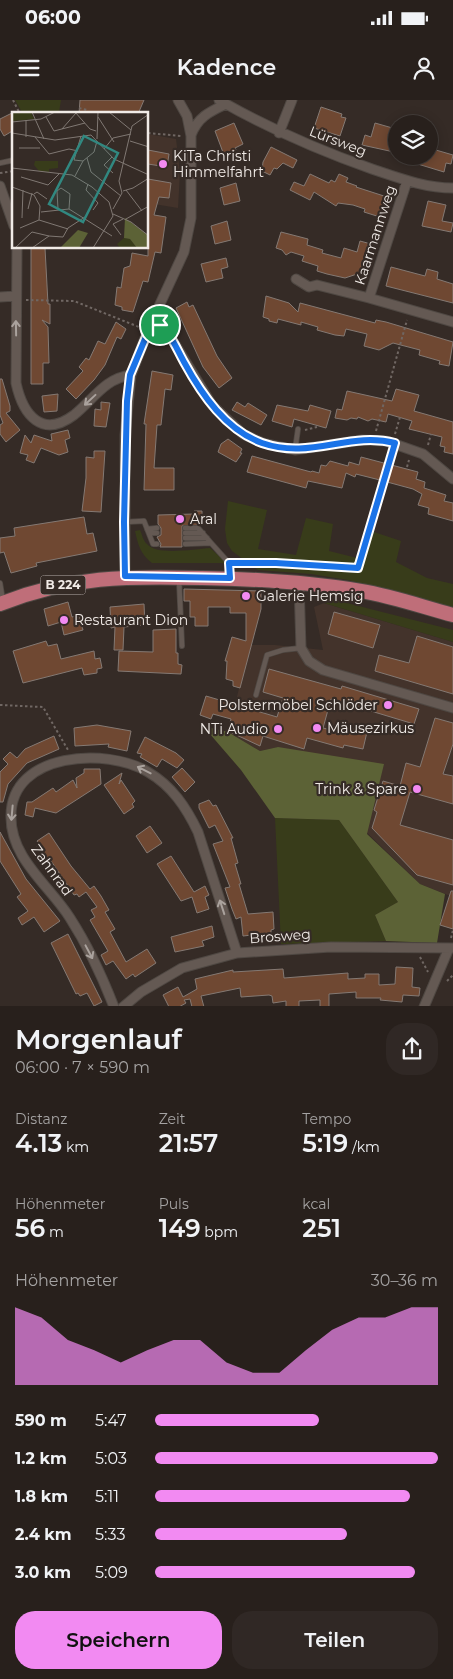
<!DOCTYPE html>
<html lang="de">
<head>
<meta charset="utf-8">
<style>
	:root { --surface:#28201c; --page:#302825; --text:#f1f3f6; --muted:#a5a3a3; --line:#443e3b; --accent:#f28af2 }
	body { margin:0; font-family:Montserrat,sans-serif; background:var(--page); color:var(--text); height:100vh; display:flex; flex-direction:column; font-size:19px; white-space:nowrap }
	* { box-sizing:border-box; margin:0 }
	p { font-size:16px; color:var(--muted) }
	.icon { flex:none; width:28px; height:28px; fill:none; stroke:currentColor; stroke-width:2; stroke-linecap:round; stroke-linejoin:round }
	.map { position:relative; height:906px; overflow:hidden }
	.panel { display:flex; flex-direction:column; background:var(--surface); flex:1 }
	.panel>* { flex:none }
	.controls { position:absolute; left:388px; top:15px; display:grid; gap:10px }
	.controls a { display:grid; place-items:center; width:50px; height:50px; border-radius:50%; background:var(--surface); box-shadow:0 2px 12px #0003,0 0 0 1px var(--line); font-size:25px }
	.pin { position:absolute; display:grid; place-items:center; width:42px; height:42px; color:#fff; margin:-21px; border:2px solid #fff; border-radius:50%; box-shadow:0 1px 5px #0007 }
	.round { display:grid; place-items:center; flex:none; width:52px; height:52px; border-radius:20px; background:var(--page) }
	.head { display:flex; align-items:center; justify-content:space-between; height:85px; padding:0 15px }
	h1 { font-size:28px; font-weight:600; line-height:38px }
	.stats { display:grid; grid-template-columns:repeat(3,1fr); gap:8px; height:85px; padding:5px 15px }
	.stats div { display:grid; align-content:center }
	.stats b { font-size:25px; font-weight:600 }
	.stats small { font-size:14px; font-weight:400 }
	.stats p { font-size:14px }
	.chart { height:140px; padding:10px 15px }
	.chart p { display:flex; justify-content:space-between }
	.chart svg { width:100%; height:90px; margin-top:5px; fill:var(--accent); opacity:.7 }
	.action { display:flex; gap:10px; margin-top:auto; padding:10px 15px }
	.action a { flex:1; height:58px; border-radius:20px; background:var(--accent); color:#111; font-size:20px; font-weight:600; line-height:58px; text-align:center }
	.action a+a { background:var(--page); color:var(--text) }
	ul { padding:0 15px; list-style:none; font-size:16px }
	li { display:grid; grid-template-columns:80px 60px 1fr; align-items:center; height:38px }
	li i { height:12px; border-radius:6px; background:var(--accent) }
	.status { display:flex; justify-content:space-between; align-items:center; height:35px; padding:0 25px; background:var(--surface); direction:ltr }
	.status svg { height:14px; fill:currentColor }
	header { display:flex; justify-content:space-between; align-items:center; height:65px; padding:0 15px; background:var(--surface); font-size:22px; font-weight:600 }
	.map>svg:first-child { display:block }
</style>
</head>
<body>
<div class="status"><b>06:00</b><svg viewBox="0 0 49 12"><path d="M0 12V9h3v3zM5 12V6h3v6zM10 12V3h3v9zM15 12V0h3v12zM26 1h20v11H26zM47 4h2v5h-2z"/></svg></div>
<header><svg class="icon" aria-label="menu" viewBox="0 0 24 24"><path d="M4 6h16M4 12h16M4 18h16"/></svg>Kadence<svg class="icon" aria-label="person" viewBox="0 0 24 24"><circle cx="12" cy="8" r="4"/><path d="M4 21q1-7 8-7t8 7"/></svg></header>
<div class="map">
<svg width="453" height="907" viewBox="0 0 453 907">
	<rect width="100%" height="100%" fill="#352b26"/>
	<path fill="#43332b" d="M148 34 176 39 180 73 178 108 148 103Z
		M324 503 453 542V797L420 784 278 647 260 651 228 632 250 545H275L323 550 314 507Z"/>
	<path fill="#383c1a" d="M15 0H61L59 12 56 14H23Z
		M228 401 267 410 258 449 296 455 306 418 333 424 329 451 361 459 371 431 401 441 396 462 427 478 453 484V507L348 480 311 474 258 470 232 451 227 443 225 429Z
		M140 430C142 434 143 441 147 444 156 456 195 449 210 448L227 463H152C140 454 138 444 135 431Z
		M324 499H331L453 530V542L324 503Z
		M275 718 339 720 398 802 375 815 386 841 281 844Z"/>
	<path fill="#5c6236" d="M203 626 228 632 260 651 278 647 384 664 367 734 420 784 445 794 437 843 386 841 375 815 398 802 339 720 275 718 241 670Z"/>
	<path fill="#6f4832" stroke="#847973" d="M80 0H144L138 14H79Z
		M321 7 342 14 341 17 346 18 340 36 314 28Z
		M14 12V30L4 36 0 29V19Z
		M234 23 243 44 235 48 236 50 224 55 215 31Z
		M375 23 396 29 394 52 362 45 365 35 371 37Z
		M271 47 297 60 293 68 283 63 277 69 274 68 270 75 262 71 263 62Z
		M429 48 453 55 451 64 446 63 444 72 398 58 399 56H429Z
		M148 50 169 54 167 67 148 64Z
		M310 74 329 83 331 80 335 82 339 74 348 78 346 82 357 86 356 87 387 97 380 117 364 112 365 109 353 105 338 103 336 106 314 92 310 100 290 90 294 82 304 86Z
		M148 79 171 83 169 98 159 97 154 115 166 117 161 153 155 152 148 182 143 181 133 212 122 210V207L115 205 117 187 121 188 124 168 130 166 132 153 148 156Z
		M236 83 240 101 224 105 220 88Z
		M428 101 446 105 442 121 453 123 451 132 422 126Z
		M227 121 231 140 215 144 211 126Z
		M281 132 308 139 307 145 323 150 322 153 341 158 344 148 357 152 360 141 371 144 369 155 363 172 345 178 327 174 317 171 318 166 302 161 304 156 291 152 286 155 282 150 276 148Z
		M31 148H45L48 204H50V224L42 220 48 227 49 263H43V284H31Z
		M226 158 228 167 221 169 223 178 206 182 201 164Z
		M391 167 425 176 427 169 438 172 437 179 453 184V203L386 186Z
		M266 196 289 203 298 212 300 203 375 223 376 220 386 222 453 242 449 266 439 264 440 261 419 255 420 250 393 243 379 250 364 246 367 234 346 229 344 236 335 235 317 230 318 227 301 222V225L278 219 277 223 269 221V219L263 217Z
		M187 202 189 207 193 205 217 256 232 278 219 288 203 267 176 208Z
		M116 222 126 229 121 239 117 237 105 265 94 280 76 299 66 289 83 271 79 267 86 258 89 260 98 241 105 244Z
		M152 271 173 275 171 290 165 289 161 325H157L154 368H174V390H144L146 324H144Z
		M0 279H2L10 306V311L6 313 20 330 6 342 0 334V325L3 323 0 315Z
		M396 289 419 295 414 311 453 322V354L444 352 445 347 440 346 442 337 409 329 412 321 388 314 386 322 372 319 368 321 358 317 357 319 351 318 347 320 335 318 337 309 342 310 347 291 392 301Z
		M58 294 57 311 44 312 42 296Z
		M101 302 110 303 106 327 94 326 95 309 101 310Z
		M237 302 245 307 248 303 267 315 261 325 232 310Z
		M277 305 308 311 310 305 331 311 326 328 294 319 292 327 272 321Z
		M68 330 70 338 65 340 68 352 59 355 41 348 34 363 26 360 28 355 20 353 25 335 31 343 34 335 52 341 51 334Z
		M228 339 242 349 240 353H242L236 362 218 352 221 344Z
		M94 351H105L101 412 82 411 86 378V357L94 358Z
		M252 356 311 372 312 371 319 373 321 365 326 366 330 361 348 366 349 362 359 365 361 357 418 372 416 379 425 382 424 388 446 395 444 401 453 403V421L428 414 429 408 418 405 422 394 413 389 376 379 356 374 355 377 346 373 342 388 308 381 306 388 247 372Z
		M194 411H202V425L182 426V447H160L161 444 157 437 161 435V428L158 424V415L194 414Z
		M84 417 87 434 93 433 97 451 36 463 37 466 11 473 4 452 0 453V438L15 436 14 428Z
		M184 489 261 491V509L240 588 233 586V581L226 579 227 561H225L232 537 246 541V513H230V507H208V526H195V517H190V501H184Z
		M68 502 72 517 79 515 83 530 64 535 61 522 48 526 44 509Z
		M144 504 145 525 124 527 123 550H114L115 527 111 528 110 507Z
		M334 512 380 525 373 548 328 534Z
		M176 529V553H178V564L182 565 181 574 118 571 119 551 153 552V530Z
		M417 536 453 547V594L375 571 379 555 409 563Z
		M46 541 48 546 57 544 61 559 94 551 95 559 100 558 102 568 97 569V573L84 575 82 568 23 583 13 551Z
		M269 569 341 589 342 586 419 609 414 624 331 599 323 628 347 634 348 628 367 632 363 649 344 645 343 648 307 638 304 649 263 636 260 646 228 631 231 619 213 614 211 619 200 615 206 596 277 617 283 598 263 592Z
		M435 618 453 623V644L443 674 453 676V704L410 692 400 725 453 740V785L417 775 372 728 377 712 374 710 383 681 400 686 406 663 420 667Z
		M97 625 131 631 127 651 108 647 109 644 75 646 74 628Z
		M54 636 59 649 27 663 8 684 3 702H0V672L8 664 3 659 10 652 17 658 25 649Z
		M145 637 176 653 184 660 177 668 162 659 157 667 140 657 142 654 137 653Z
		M182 668 195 682 185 692 172 677Z
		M84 669H100L101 684 56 713 35 708 33 717 25 715 27 702H32L53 688 56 692 73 680 77 688 76 678 84 673Z
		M122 673 119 684 121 680 135 701 132 704 134 707 124 714 104 685Z
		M209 700 213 706 216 705 233 738H231L238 763 235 764 241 784H239L248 814 273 812 274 829 271 830V837L261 838V834L243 836 241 817 236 819 232 809 225 788 230 787 213 744 223 741 215 725 209 728 199 708V704Z
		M150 726 162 743 147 753 136 736Z
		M0 732 26 779 60 821 44 832 34 817 22 825 18 818 28 811 17 797 21 794 0 761Z
		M49 733 71 766 90 789 94 786 101 796 109 810 105 812 115 829 110 832 126 862 147 849 156 863 135 877 133 874 126 879 113 861 106 865 101 855 108 851 90 820 95 817 91 810 97 807 86 792 79 797 77 794 74 795 49 758 46 760 37 746 39 744 37 741Z
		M171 756 194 792 205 786 209 795 205 797 209 809 197 813 192 797 181 801 157 764Z
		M451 791H453V829L440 825Z
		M212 826 214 837 202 841 204 846 175 852 171 837Z
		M68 834 102 902 94 906 87 893 80 896 78 893 76 894 51 843Z
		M396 867 413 868 412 887 420 888 419 896 403 895 402 902 380 900 381 898H356V892L329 894V907H320V900L299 901V907H286V901L273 903 272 896 269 895 241 897 240 888 201 896 204 907H192L190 899 184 900 186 903 179 907H169L163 895 178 887 183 897 197 889 195 879 233 870V872L283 869 284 878 348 873V879L365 878V874H379V885L395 884Z"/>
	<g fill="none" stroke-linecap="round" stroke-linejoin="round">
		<g stroke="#4f4843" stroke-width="6">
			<path id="lane" d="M0 63 14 60
				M295 350 298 329
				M125 422 144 421 153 444H157
				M185 428H198L211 443
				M147 429 157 428
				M149 433H157
				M185 433H203
				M185 438H207
				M185 444 211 443 229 463 230 477
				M179 479 182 546
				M0 483 3 501
				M256 595 267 555 283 550 301 548"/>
		</g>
		<g stroke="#4f4843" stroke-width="11">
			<path id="street" d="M219 0C268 28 318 50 372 69 399 78 425 88 453 88
				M279 33 292 0
				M191 35C198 17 209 12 226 4
				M407 81 369 198 453 222
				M0 86 14 126
				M17 148 16 283C23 315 42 339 74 315 93 300 105 278 131 275
				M296 179 309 187 317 185 369 198
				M0 197 16 196
				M153 220 167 231 212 305 243 334 263 343 295 350 362 340 386 341 423 354 453 379
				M125 476V335L131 275 148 230 184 152 191 118V36L187 16 178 0
				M299 483 301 548 309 561 323 570 453 608
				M114 907C102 876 88 846 70 818 50 786 10 758 11 716 11 652 107 647 148 672 172 686 186 707 198 732L237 853
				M123 907 141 892 182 868 237 853 331 847 453 848
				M424 907 449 848"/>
		</g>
		<g stroke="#4f4843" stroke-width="16">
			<path id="primary" d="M0 504C70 476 128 476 202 478 255 479 309 482 361 491 392 496 423 507 453 515"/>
		</g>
		<path stroke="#706763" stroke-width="2" stroke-dasharray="2.5 2.5" stroke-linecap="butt" d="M13 0 20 14
			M79 8 87 10
			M148 33 181 36
			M0 73 14 71
			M26 200 74 201 139 227
			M305 330 317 327
			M376 331 407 220
			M395 334 400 317
			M428 345 431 334
			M407 367 409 360
			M237 463H276L358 468 392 352
			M0 605 43 607 68 650
			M451 838 453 830
			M420 857 428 872
			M447 881 453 875"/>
		<use href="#lane" stroke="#645953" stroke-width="4.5"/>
		<use href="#street" stroke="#645953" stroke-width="9"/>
		<use href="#primary" stroke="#bf6e79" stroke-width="14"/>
	</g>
	<defs><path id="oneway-shaft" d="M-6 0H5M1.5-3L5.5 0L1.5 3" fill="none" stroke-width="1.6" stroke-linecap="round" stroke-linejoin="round" transform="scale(1.25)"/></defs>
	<g stroke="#aaa29d">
		<use href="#oneway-shaft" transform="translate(16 228) rotate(-91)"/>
		<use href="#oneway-shaft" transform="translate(90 300) rotate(137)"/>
		<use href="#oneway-shaft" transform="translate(144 670) rotate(-153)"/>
		<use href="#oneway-shaft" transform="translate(12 713) rotate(95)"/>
		<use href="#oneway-shaft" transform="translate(222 807) rotate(-108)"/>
		<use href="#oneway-shaft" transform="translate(89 852) rotate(62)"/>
	</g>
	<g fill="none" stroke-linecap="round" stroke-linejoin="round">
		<g stroke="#fff" stroke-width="10">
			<path id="route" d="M153 220C170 230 175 246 184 262 202 295 226 330 262 343 311 360 349 331 395 343L358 468 276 463H229L230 478 125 476 124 422 127 301 130 275Z"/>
		</g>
		<use href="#route" stroke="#1a73e8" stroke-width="6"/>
	</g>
	<g fill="#f28af2" stroke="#352b26" stroke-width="2">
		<circle cx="163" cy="64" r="5"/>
		<circle cx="180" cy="419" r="5"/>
		<circle cx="246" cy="496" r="5"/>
		<circle cx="64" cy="520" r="5"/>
		<circle cx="388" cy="605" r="5"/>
		<circle cx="317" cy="628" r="5"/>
		<circle cx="278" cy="629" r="5"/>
		<circle cx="417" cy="689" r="5"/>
	</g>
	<g text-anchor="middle" stroke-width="4.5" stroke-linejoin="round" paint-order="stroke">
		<rect fill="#352b26" stroke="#b9b1ad" stroke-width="1" x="40.5" y="475.5" width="45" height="19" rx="4"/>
		<g font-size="12" font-weight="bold" fill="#f1ebe7">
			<text x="63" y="489">B 224</text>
		</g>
		<g font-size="14" fill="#f1ebe7" stroke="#352b26">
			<text transform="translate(338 41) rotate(21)" y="5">Lürsweg</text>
			<text transform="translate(375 135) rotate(-72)" y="5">Kaarmannweg</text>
			<text transform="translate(52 770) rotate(54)" y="5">Zahnrad</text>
			<text transform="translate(280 836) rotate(-4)" y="5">Brosweg</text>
		</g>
		<g font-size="14" fill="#f1ebe7" stroke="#352b26" text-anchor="start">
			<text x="173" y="61">KiTa Christi<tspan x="173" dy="16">Himmelfahrt</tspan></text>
			<text x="190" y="424">Aral</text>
			<text x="256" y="501">Galerie Hemsig</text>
			<text x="74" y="525">Restaurant Dion</text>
			<text x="378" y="610" text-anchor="end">Polstermöbel Schlöder</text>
			<text x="327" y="633">Mäusezirkus</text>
			<text x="268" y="634" text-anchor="end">NTi Audio</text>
			<text x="407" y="694" text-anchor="end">Trink &amp; Spare</text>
		</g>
	</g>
	<g transform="translate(12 12)">
		<rect width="136" height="136" fill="#352b26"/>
		<path d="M0 0H19L22 7 0 9ZM23 49H46V56L37 57V60L27 59 22 53ZM112 126 118 127 125 136H108L105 132Z" fill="#383c1a"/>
		<path d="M113 106 136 123V136H125L118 127 112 126ZM66 118 76 121 67 136H48Z" fill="#5c6236"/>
		<path fill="none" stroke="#807873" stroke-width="1" d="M20 0 32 27M63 0 78 17 84 19M97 0 119 18M34 5 42 19 73 11M86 5 102 30M0 10 29 7 43 0M50 17 64 1M0 21 43 28 79 23 102 47 137 63M69 24 62 48 71 49M14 25V8M23 25 37 42 57 37 66 39M85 27 86 0M118 29 137 35M7 36H28M92 37 101 26 119 22M100 45 92 53 101 61M75 46 79 60 109 84M0 56 60 63 80 75 97 90 101 104 81 136M63 64 71 49 82 40 85 29M9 65 36 73 47 62M76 72 74 78 86 91 81 98M0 75 22 83 28 94 27 108M114 78 130 99M111 79 121 76 137 66M22 82 25 80 35 87M16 97 20 81M46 97 45 79 49 76 58 82 57 97M101 97 110 81 107 69 120 14 137 2M29 100 57 97 100 124M101 102 119 110 137 124M10 106 11 78M114 107 137 94M8 116 27 108 56 117M109 123 101 112 111 107M3 136 20 120 37 124M20 136 37 124 51 125 56 116 73 105"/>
		<path fill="#318880" fill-opacity="0.15" stroke="#318880" stroke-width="2.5" d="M72 24 106 41 71 110 37 92Z"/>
		<rect width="136" height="136" fill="none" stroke="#f1ebe7" stroke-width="2.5"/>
	</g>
</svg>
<div class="controls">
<a><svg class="icon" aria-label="layers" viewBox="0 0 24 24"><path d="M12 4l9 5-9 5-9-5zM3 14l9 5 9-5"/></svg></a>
</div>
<div class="pin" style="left:160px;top:225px;background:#1e9e55"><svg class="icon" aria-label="arrive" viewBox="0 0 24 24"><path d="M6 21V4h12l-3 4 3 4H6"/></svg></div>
</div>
<section class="panel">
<div class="head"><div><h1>Morgenlauf</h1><p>06:00 · 7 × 590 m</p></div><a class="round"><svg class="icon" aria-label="share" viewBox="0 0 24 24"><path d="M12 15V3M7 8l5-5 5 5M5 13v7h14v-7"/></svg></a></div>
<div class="stats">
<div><p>Distanz</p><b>4.13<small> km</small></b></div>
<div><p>Zeit</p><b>21:57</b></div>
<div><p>Tempo</p><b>5:19<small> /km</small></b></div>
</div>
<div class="stats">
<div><p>Höhenmeter</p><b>56<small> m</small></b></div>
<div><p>Puls</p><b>149<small> bpm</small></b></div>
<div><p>kcal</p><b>251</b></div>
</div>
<div class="chart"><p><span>Höhenmeter</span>30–36 m</p>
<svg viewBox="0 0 160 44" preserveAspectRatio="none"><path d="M0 44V6L10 11L20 22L30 27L40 33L50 27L60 22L70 22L80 33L90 38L100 38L110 27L120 17L130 11L140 11L150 6L160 6V44z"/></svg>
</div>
<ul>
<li><b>590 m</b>5:47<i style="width:58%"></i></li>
<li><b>1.2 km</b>5:03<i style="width:100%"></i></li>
<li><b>1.8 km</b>5:11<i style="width:90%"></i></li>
<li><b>2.4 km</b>5:33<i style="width:68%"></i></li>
<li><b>3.0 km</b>5:09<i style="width:92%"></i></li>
</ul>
<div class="action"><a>Speichern</a><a>Teilen</a></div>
</section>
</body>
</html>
